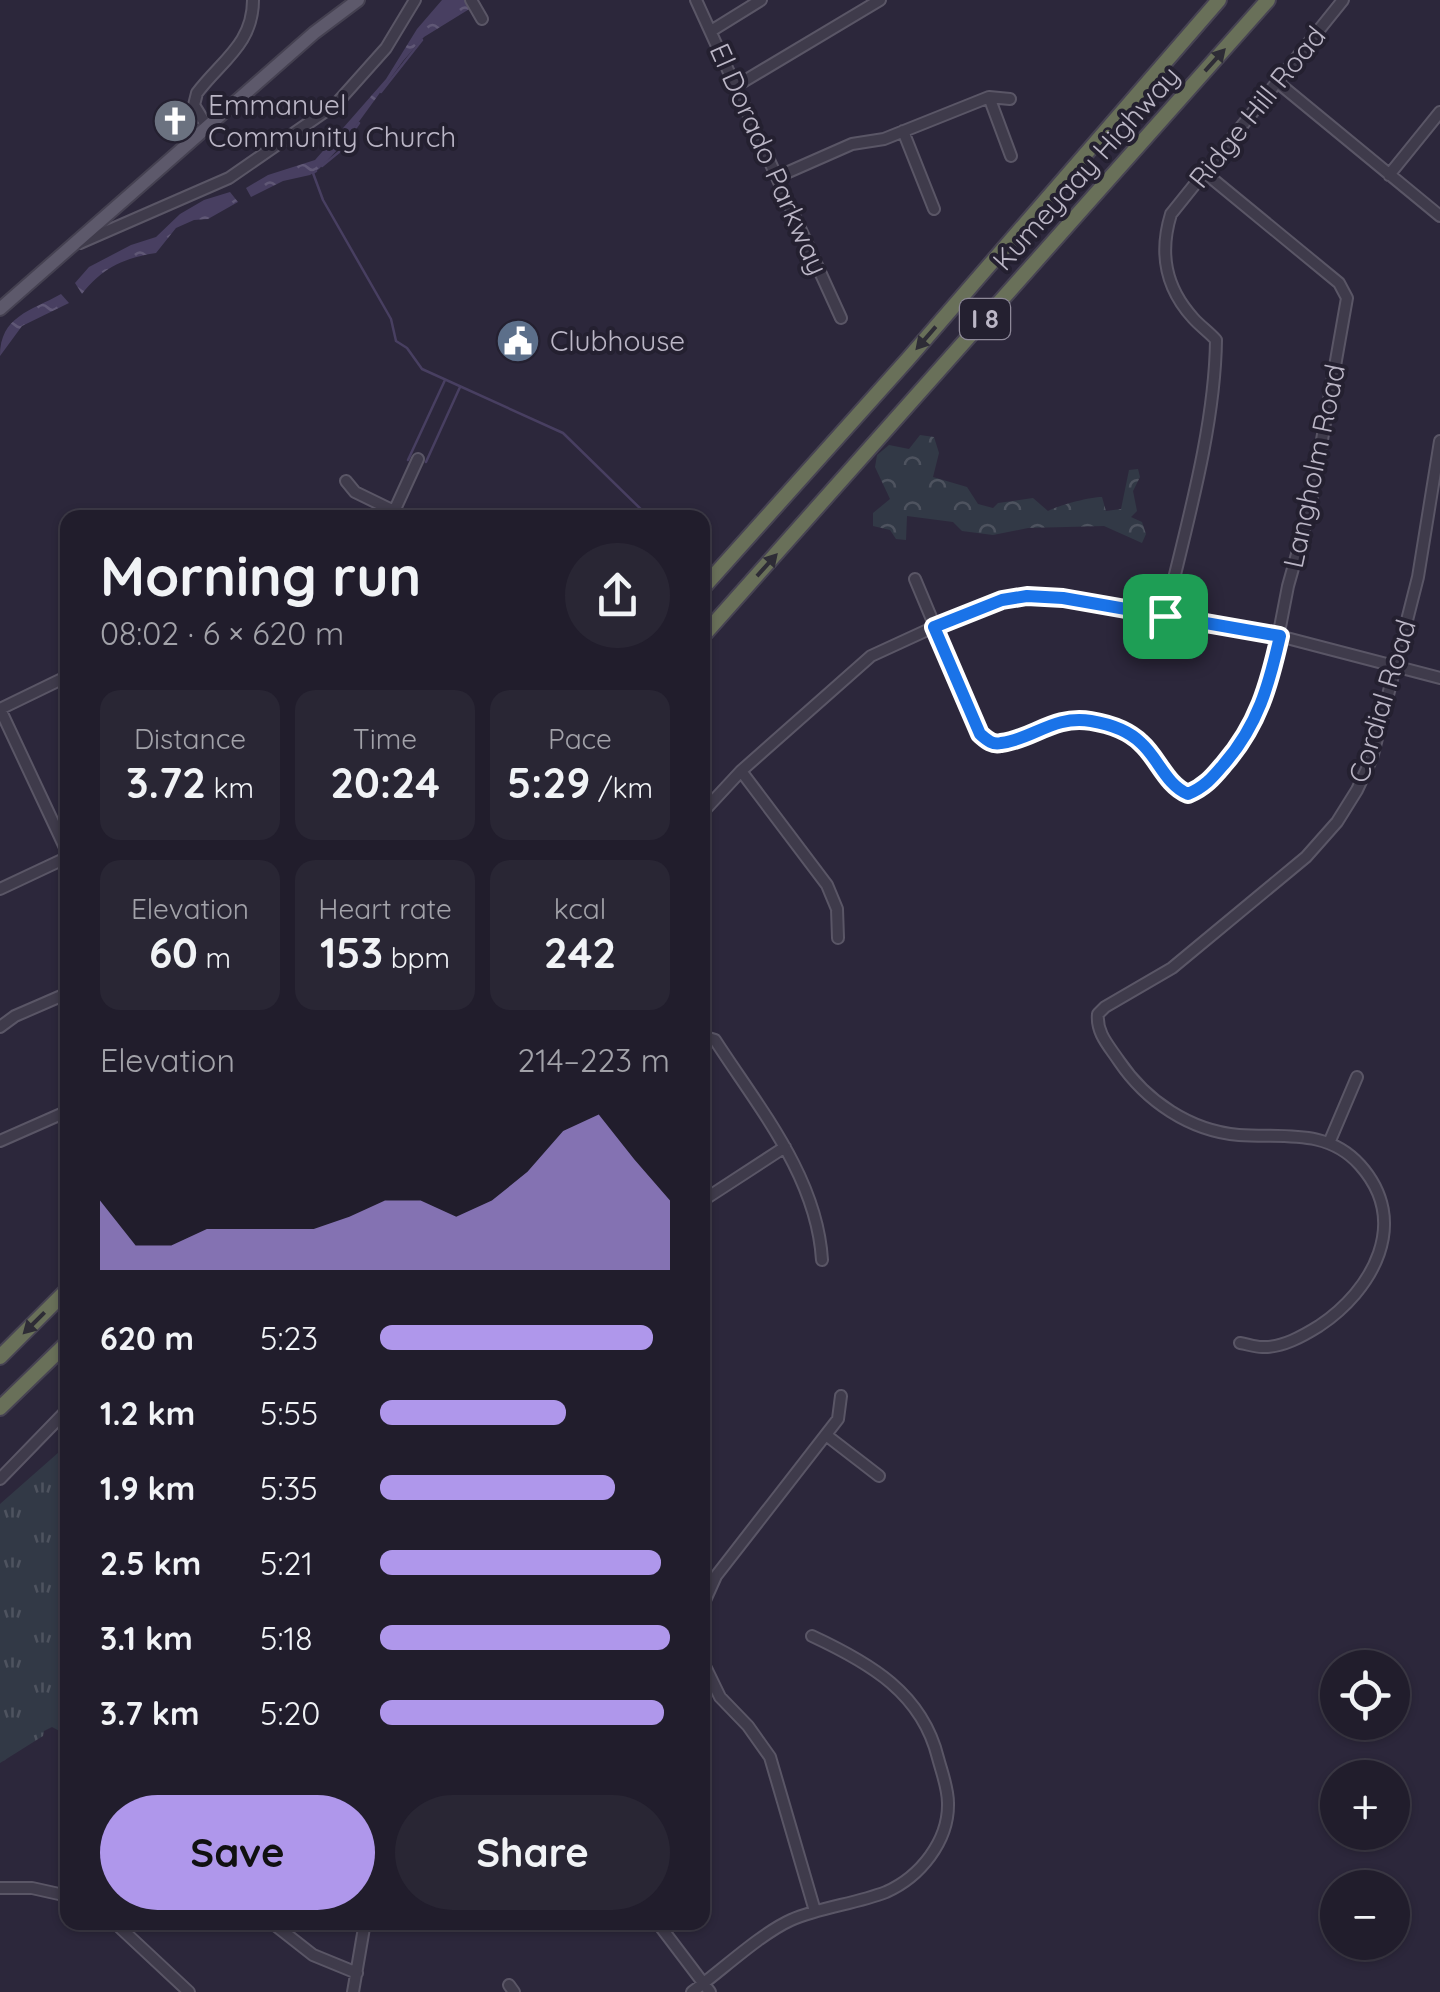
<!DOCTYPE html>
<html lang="en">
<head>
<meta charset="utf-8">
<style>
	:root { --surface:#211d2c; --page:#292634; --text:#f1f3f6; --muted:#a2a2a9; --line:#3e3b48; --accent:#af97eb }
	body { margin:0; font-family:Quicksand,sans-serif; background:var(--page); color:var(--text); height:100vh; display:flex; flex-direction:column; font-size:38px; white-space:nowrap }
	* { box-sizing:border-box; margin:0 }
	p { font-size:32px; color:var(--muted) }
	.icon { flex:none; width:55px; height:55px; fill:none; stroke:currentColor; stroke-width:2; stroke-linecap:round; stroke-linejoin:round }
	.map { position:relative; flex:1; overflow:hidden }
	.details { position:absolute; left:60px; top:510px; width:650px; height:1420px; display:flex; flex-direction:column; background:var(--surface); border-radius:20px; box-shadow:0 2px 8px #0004,0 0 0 2px var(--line) }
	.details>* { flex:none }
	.tools { position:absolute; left:1320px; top:1650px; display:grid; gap:20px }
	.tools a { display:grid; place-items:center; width:90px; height:90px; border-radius:50%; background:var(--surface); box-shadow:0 2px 8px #0004,0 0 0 2px var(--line); font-size:50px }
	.pin { position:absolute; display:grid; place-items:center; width:85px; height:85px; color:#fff; margin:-42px; border-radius:20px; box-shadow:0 5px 15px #0006 }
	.round { display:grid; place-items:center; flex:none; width:105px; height:105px; border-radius:52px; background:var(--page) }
	.overview { display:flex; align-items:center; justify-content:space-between; height:170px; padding:0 40px }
	h1 { font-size:55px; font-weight:700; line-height:75px }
	.figures { display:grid; grid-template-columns:repeat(3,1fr); gap:15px; height:170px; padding:10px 40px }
	.figures div { display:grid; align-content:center; border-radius:20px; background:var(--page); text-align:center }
	.figures b { font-size:42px; font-weight:700 }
	.figures small { font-size:28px; font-weight:400 }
	.figures p { font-size:28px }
	.chart { height:280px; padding:20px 40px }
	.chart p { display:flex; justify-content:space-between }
	.chart svg { width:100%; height:180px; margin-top:10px; fill:var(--accent); opacity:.7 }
	.action { display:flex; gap:20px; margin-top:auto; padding:20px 40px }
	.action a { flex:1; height:115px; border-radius:60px; background:var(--accent); color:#111; font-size:40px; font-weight:700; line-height:115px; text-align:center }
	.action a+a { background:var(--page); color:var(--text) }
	ul { padding:0 40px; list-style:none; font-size:32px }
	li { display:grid; grid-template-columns:160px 120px 1fr; align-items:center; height:75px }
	li i { height:25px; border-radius:12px; background:var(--accent) }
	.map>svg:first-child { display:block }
</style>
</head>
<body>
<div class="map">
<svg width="1440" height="1992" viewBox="0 0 1440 1992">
	<defs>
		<pattern id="grass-tufts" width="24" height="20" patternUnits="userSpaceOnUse" patternTransform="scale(2.5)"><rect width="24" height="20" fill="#323946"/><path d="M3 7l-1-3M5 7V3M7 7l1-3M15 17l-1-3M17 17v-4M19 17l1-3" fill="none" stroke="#4e535f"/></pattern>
		<pattern id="forest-crowns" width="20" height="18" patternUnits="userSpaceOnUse" patternTransform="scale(2.5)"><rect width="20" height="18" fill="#323946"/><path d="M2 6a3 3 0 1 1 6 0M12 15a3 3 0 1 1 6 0" fill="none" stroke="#4e535f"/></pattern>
		<pattern id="water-ripples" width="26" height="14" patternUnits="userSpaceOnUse" patternTransform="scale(2.5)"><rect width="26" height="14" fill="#483f61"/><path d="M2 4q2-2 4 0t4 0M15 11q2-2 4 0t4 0" fill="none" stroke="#605876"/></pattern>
	</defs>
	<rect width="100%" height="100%" fill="#2c273b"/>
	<path fill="url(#grass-tufts)" d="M67 1445V1620H62L67 1632V1735L52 1727 44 1731 43 1736 0 1763V1504Z"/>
	<path fill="url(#forest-crowns)" d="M920 435 934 437 939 453 933 477 967 487 978 504 993 508 998 503 1033 498 1048 511C1059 505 1090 497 1102 497L1106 511 1121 509 1129 470 1138 469 1140 477 1133 491 1137 511 1131 517 1142 522 1146 534 1142 543 1104 526 1028 528 993 535 962 531 953 522 907 516 906 540 896 539 890 530 873 526V513L890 499 875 467 877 455 889 445 909 449Z"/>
	<path fill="url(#water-ripples)" d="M442 0H466L471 8 424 37 403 61 342 145 319 169 310 175 283 181 251 197 246 188 268 175 315 160 386 79 417 29Z
		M230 192 238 202 208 219 194 220 176 228 156 253C124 258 102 268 82 294L75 283 89 267 131 245 156 237 180 214 204 200Z
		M61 294 69 303 22 326 0 356C0 316 31 311 61 294Z"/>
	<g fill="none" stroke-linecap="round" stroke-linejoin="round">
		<path stroke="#483f61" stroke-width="2.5" d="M381 92 422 40
			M322 166 339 152 359 123
			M316 171 313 173 323 200 391 319 396 341 407 348 422 369 563 433 650 518
			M408 460 445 380
			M426 462 460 387"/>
		<g stroke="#5a5666" stroke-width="14">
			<path id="minor" d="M471 0 482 19
				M696 0 841 318
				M711 31 761 0
				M1276 81 1440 216
				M736 86 880 0
				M989 97 1011 156
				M208 128 194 105 197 93C221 61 253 44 253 0
				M903 131 934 209
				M1389 175 1440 112
				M777 177 852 144 884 139 989 97 1010 99
				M80 243 229 178 336 104 386 48 415 0
				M346 481 355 492 394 511
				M391 518 418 459
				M915 579 980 734 991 743H1003L1054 722 1084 720 1104 723 1142 743 1178 790 1189 793 1203 788 1244 741 1267 694 1288 586 1310 508 1347 298 1339 283 1204 172
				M1165 616C1185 530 1215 429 1216 340 1209 332 1200 326 1193 318 1165 287 1159 253 1171 214L1343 0
				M68 676 0 709 68 854
				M741 771 827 885 837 909 838 938
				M702 813 741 771 871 656 934 627 1014 598H1063L1279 636 1440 678
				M0 889 68 857
				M0 1027 15 1016 68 993
				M702 1036 715 1040C759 1108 817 1177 822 1260
				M0 1141 68 1111
				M1329 1143 1357 1077
				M702 1201 785 1147
				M1240 1343C1247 1344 1255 1347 1262 1347 1282 1348 1303 1336 1319 1326 1373 1290 1411 1222 1360 1165 1327 1128 1282 1138 1239 1135 1190 1131 1146 1101 1119 1061 1109 1046 1096 1033 1098 1014L1105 1007 1172 968 1306 857 1337 822 1357 790 1372 758 1418 577 1440 441
				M826 1435 879 1476
				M0 1479 68 1409
				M702 1607 716 1576 838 1419 841 1396
				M702 1660 720 1697 748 1726 770 1757 815 1911
				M0 1888H32L68 1896
				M114 1922 189 1992
				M271 1922 313 1955 357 1973
				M657 1922 710 1992
				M509 1985 514 1992
				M353 1992 365 1922
				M692 1992C721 1971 760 1934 791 1920 821 1907 855 1904 886 1892 920 1877 949 1841 948 1803 948 1788 942 1773 938 1758 922 1693 870 1663 812 1636"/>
		</g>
		<g stroke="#454151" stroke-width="16">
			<path id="major" d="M0 309 314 33 358 0"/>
		</g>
		<g stroke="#474353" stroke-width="18">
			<path id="highway" d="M702 589 908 359 1219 0
				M702 637 1268 0
				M0 1357 68 1289
				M0 1408 68 1342"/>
		</g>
		<use href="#minor" stroke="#3f3b4b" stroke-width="10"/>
		<use href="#major" stroke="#5d596b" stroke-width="12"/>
		<use href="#highway" stroke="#697059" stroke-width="14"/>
	</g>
	<defs><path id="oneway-solid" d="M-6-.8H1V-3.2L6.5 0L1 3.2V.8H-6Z" transform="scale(2.5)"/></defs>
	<g fill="#2e2c36">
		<use href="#oneway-solid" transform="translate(1215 60) rotate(-48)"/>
		<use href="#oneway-solid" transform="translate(926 338) rotate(131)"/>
		<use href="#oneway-solid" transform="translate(767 565) rotate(-48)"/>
		<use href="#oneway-solid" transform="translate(34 1323) rotate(135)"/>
	</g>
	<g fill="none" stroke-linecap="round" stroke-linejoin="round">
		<g stroke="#fff" stroke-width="20">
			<path id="route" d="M1027 596 1063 598 1280 636C1269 685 1258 725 1224 764 1213 777 1205 787 1188 794 1166 785 1158 758 1141 743 1128 730 1109 724 1091 721 1053 715 1034 739 1001 743 992 745 987 740 980 734L934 627 1002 600Z"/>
		</g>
		<use href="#route" stroke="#1a73e8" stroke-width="12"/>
	</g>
	<defs>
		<g id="church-disc" transform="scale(2.25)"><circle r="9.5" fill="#6b7280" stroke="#242030"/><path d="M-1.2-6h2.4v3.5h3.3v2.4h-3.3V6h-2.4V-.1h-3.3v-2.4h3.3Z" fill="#fff"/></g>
		<g id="civic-disc" transform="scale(2.25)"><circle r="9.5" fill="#5c6f8a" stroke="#242030"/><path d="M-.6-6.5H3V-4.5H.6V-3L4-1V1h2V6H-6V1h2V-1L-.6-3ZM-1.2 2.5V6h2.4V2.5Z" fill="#fff"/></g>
	</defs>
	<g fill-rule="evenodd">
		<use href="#church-disc" x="175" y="121"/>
		<use href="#civic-disc" x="518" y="341"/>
	</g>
	<g text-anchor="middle" stroke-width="8" stroke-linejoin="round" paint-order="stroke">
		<rect fill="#242030" stroke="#8e8999" stroke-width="2.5" x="960" y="299" width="50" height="40" rx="8"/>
		<g font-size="25" font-weight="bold" fill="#bbb6c6">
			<text x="985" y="328">I 8</text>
		</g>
		<g font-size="28" fill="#bbb6c6" stroke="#242030" text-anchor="start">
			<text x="208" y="115">Emmanuel<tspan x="208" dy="32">Community Church</tspan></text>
			<text x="550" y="351">Clubhouse</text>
		</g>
		<g font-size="28" fill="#bbb6c6" stroke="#242030">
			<text transform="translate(1257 107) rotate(-51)" y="10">Ridge Hill Road</text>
			<text transform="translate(769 159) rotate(66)" y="10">El Dorado Parkway</text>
			<text transform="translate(1086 168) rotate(-48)" y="10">Kumeyaay Highway</text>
			<text transform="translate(1314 466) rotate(-78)" y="10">Langholm Road</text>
			<text transform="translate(1382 701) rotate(-73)" y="10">Cordial Road</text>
		</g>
	</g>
</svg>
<div class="tools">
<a><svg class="icon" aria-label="locate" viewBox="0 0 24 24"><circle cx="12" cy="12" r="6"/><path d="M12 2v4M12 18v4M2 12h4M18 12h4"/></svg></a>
<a>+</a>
<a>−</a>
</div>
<div class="pin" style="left:1165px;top:616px;background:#1e9e55"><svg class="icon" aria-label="arrive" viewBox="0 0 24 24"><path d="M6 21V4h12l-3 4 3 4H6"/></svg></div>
<section class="details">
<div class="overview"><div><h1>Morning run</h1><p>08:02 · 6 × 620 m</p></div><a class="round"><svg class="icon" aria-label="share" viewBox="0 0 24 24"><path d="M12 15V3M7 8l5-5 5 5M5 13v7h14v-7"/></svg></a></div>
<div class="figures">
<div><p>Distance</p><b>3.72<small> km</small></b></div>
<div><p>Time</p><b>20:24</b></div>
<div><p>Pace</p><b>5:29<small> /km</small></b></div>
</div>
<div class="figures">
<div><p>Elevation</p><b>60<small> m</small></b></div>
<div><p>Heart rate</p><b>153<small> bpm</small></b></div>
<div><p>kcal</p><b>242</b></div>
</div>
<div class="chart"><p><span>Elevation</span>214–223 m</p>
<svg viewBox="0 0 160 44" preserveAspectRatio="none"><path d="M0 44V27L10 38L20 38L30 34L40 34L50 34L60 34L70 31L80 27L90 27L100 31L110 27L120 20L130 10L140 6L150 17L160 27V44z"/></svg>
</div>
<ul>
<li><b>620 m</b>5:23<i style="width:94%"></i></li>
<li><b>1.2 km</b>5:55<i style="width:64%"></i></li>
<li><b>1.9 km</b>5:35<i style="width:81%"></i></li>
<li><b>2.5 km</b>5:21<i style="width:97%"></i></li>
<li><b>3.1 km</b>5:18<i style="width:100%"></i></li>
<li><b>3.7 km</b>5:20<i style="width:98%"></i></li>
</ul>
<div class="action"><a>Save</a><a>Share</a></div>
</section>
</div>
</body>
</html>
